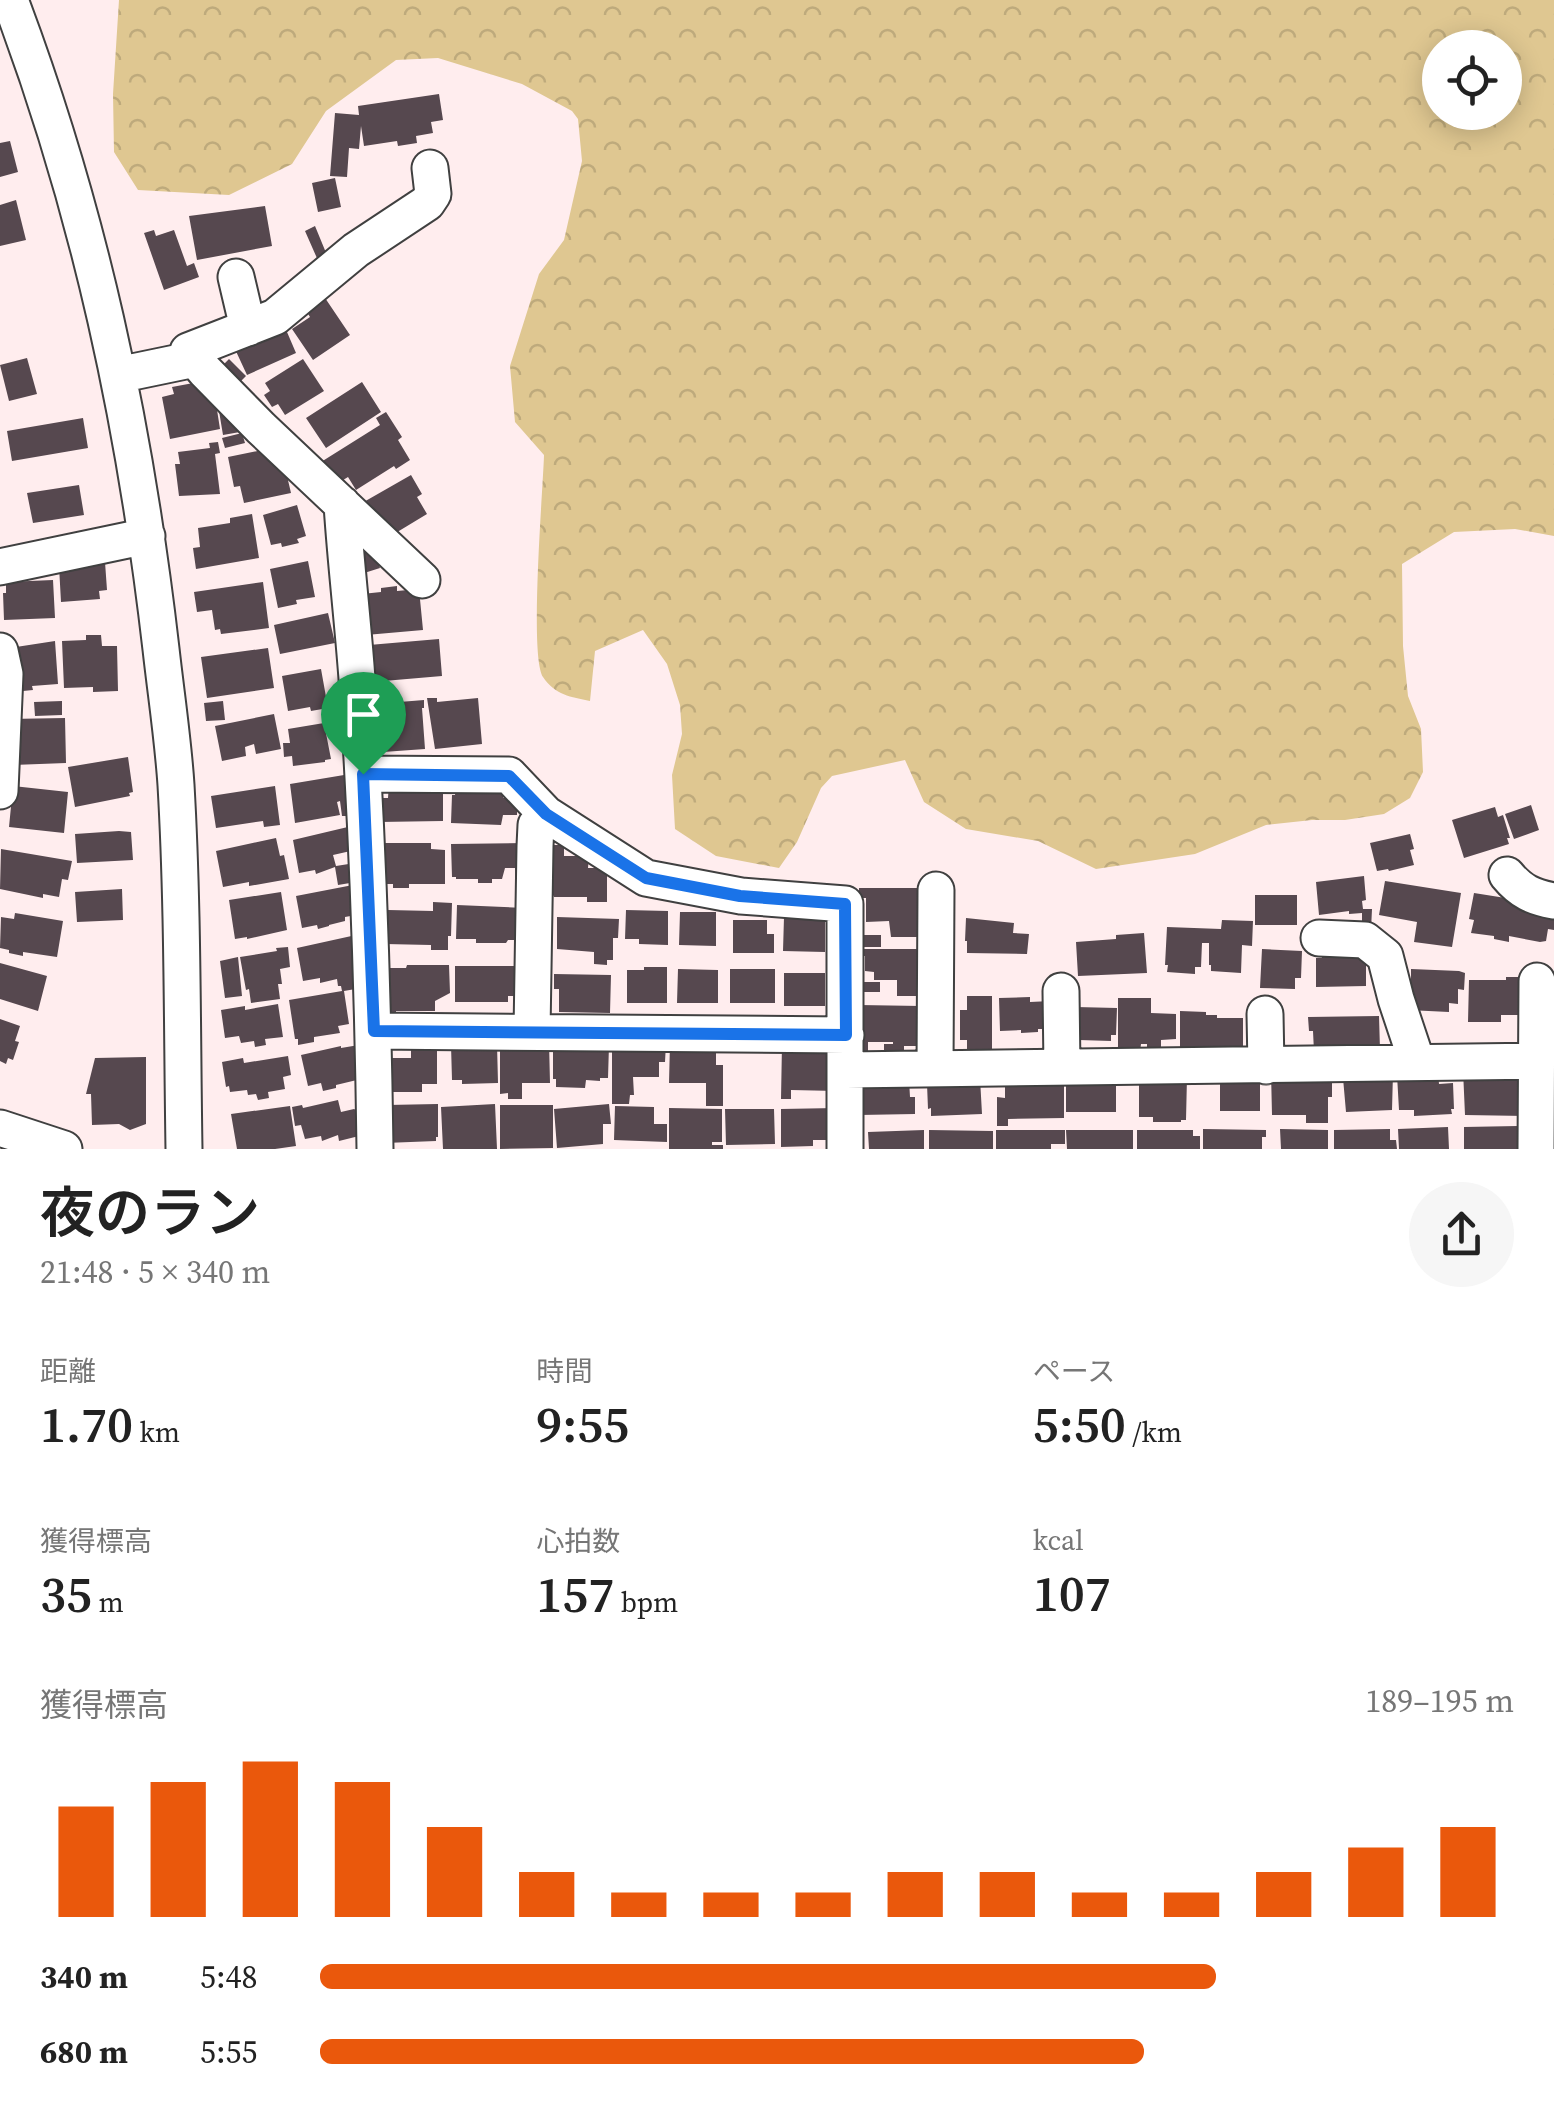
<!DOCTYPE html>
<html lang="ja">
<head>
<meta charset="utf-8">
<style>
	:root { --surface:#fff; --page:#f6f6f6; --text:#222; --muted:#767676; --accent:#ea580c }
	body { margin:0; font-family:"Source Serif 4","Noto Sans JP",serif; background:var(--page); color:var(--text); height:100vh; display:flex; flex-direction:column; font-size:38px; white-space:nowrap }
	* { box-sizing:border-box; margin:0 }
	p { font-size:32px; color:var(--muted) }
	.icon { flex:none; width:55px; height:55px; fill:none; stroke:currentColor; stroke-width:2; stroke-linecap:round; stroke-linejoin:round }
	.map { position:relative; height:1149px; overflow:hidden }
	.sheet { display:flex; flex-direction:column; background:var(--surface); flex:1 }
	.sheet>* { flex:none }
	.controls { position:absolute; left:1422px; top:30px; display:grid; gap:20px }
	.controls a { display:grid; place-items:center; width:100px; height:100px; border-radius:50%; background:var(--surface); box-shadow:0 5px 25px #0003; font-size:50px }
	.pin { position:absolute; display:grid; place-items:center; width:85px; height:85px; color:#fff; margin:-102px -42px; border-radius:50% 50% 50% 0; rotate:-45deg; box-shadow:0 0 10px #0007 }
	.pin .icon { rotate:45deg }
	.round { display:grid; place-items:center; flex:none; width:105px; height:105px; border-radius:52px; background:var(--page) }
	.summary { display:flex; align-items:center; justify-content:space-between; height:170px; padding:0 40px }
	h1 { font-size:55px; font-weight:600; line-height:75px }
	.figures { display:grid; grid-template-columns:repeat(3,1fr); gap:15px; height:170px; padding:10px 40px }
	.figures div { display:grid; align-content:center }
	.figures b { font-size:50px; font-weight:600 }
	.figures small { font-size:28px; font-weight:400 }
	.figures p { font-size:28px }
	.chart { height:280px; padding:20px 40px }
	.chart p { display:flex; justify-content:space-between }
	.chart svg { width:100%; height:180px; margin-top:10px; stroke:var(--accent); stroke-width:6 }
	ul { padding:0 40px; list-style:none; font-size:32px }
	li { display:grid; grid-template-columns:160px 120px 1fr; align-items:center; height:75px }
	li i { height:25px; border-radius:12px; background:var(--accent) }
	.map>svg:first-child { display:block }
</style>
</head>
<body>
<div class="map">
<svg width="1554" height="1149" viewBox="0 0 1554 1149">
	<defs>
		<pattern id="forest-crowns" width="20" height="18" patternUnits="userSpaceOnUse" patternTransform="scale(2.5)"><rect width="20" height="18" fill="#dfc791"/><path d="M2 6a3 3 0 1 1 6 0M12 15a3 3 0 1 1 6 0" fill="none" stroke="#beaa7c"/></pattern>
	</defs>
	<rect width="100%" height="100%" fill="#ffedee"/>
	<path fill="url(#forest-crowns)" fill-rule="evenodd" d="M119 0H1554V536L1515 529 1454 532 1402 564 1403 646 1408 696 1421 729 1423 772 1410 798 1384 814 1345 820H1312L1266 825 1195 854 1096 869 1038 841 966 829 924 802 905 760 832 776 821 788 797 842 779 868 716 856 675 829 672 775 682 734 680 705 667 664 643 630 595 651 590 701C571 697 555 695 543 677 529 656 543 490 544 455L515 422 510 366 539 274 564 240 582 161 578 119 572 111 522 84 438 58 396 60 326 111 292 164 229 195 138 190 114 152 113 94ZM1440 48H1505V112H1440Z"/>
	<path fill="#56484f" d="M439 94 443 120 431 122 433 133 416 136 417 143 398 146 397 141 364 146 361 126 359 149 349 148 347 177 330 176 335 113 359 115 358 106Z
		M10 141 18 172 0 177V143Z
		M335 178 341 207 318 212 312 183Z
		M16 200 26 240 0 246V205Z
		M265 206 272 246 197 260 189 216Z
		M315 226 329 260 320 265 305 231Z
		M154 230 156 236 174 230 187 266 194 263 199 277 164 290 144 233Z
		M319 289 350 335 313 360 292 329 310 317 302 304Z
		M284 325 296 353 247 375 234 347Z
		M27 358 37 394 9 401 0 365Z
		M229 359 246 376 234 388 217 371Z
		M303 359 324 391 285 415 278 404 272 407 264 395 270 391 265 383Z
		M204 381 207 398 215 397 220 429 170 439 162 397 174 394 172 387Z
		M362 382 381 412 326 448 306 418Z
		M226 409 237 418 240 432 223 435 219 411Z
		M386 412 402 437 398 440 410 460 396 469 394 466 356 490 348 477 335 485 321 462 380 425 376 418Z
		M83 418 88 448 12 461 7 431Z
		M242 433 245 443 225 448 222 438Z
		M218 442 220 453 215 454 220 494 179 496 175 464H180L178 452 210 448 209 443Z
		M272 448 283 459 291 493 244 503 240 486 234 487 228 457Z
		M411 475 422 494 417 497 427 514 389 537 362 503Z
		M79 485 84 515 33 523 27 493Z
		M297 505 306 536 297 539 299 543 282 547 281 543 271 545 263 515Z
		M252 514 259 558 196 569 193 548 200 547 198 528 230 523V518Z
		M374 550 380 568 361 574 356 556Z
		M308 561 315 597 296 600 297 604 278 608 270 569Z
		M105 562 107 590 99 591 100 599 61 602 59 566Z
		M53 580 55 618 4 620 3 593H6V582Z
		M263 582 269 628 221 634 220 629 215 630 212 610 197 612 194 592Z
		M397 586V591L419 589 423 630 366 635 362 594 381 592V588Z
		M328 613 335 643 280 654 274 625Z
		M86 635H101L102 646H117L118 691 93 692V687L64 688 62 641 86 640Z
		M439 639 442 676 372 682 369 645Z
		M55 641 58 684 32 686 33 690 13 692 16 647Z
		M268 648 274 688 207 698 201 657Z
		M321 669 328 708 311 711 310 707 288 711 282 676Z
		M427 698H437V702L478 698 482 744 435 749Z
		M424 700V708H422L425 749 383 752 379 711H375V704Z
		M62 701V715L35 716 34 702Z
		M223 701 225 720 206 721 204 703Z
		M274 714 281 749 256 754 254 744 245 747 246 756 222 761 215 726Z
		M65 718 66 763 13 765 9 719Z
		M324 723 331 759 325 760V762L293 766 292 756 284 757 283 743H290L288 729Z
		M128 757 133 792 129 793 130 796 75 807 68 767Z
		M344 775 345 777 351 776 348 816H342L340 801 337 802 340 815 295 823 290 784Z
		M389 783 443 785V821L379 822V798H388Z
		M13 786 68 792 64 833 9 827Z
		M275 786 280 825 264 827 263 821 216 828 211 796Z
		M456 786 504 787 503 798H517V815H503L501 825 451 823 452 795H455Z
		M1531 805 1539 830 1514 839 1505 814Z
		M1495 807 1498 817 1503 815 1510 838H1507L1509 844 1464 858 1452 820Z
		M352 826 355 850 333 855 336 866 355 863 356 882 338 885 335 867 316 874 315 870 299 873 293 840Z
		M119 831 131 832 133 860 77 863 75 834Z
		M1410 834 1414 849 1410 850 1414 865 1389 871 1388 869 1377 871 1370 843Z
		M276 838 280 856 284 855 289 879 249 886V882L223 887 216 851Z
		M382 843H431V849L445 850V884H409V888H393V884H382Z
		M526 843V887H516L515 868H505L502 879H492V883H478V879H456V877H452L451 844Z
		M551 845H564V856H589L588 868H607V902H587V897H554L551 891Z
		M1 849 72 861 68 880 62 879 59 897 43 894V898L0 889Z
		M1364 876 1366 900 1362 901 1363 909H1372L1371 930 1362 929V913L1349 914V911L1319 915 1316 882Z
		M1385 881 1461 893 1452 947 1414 942 1417 922 1379 915Z
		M353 885 356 915 345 917V921L329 925V926L318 929 317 925 302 928 296 896Z
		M859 888H927L922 937H891L889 921 866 922V898H859Z
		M122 889 123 920 77 922 75 892Z
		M281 892 287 930 247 939V937L235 939 229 900Z
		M1474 893 1537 903 1554 910V930L1548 929 1546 941 1540 942 1509 936V942L1494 939V936L1471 933 1474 920 1469 919Z
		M1255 895H1297V925H1255Z
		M433 902 452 903 451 936H448V950H431V945L385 944 388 910 433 911Z
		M457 905 524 908 523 940H508L506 943H476V939H456Z
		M626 910 668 911V945L639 944V939H625Z
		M680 912H716V946L679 945Z
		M15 913 63 921 57 957 23 952V956L9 953V950L0 948 1 917 14 919Z
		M557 917 619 919 618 938H613V960H607V965L594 964V952L557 949Z
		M784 917 825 918V952L783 951Z
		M966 918 1014 923 1013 933 1029 934 1027 954 967 953V941H965Z
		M733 920H767V934H774V953H733Z
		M1222 920 1253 921 1252 946 1242 945 1241 973 1211 971V965H1209V943H1202L1201 967H1195V974L1167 972 1168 965H1165L1167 927 1221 929Z
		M1144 933 1147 973 1078 976 1076 942 1116 939V935Z
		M356 935 361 988 344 991 349 1024 338 1026 340 1033 314 1037V1042L298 1045V1039H295L289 1000 342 991 341 986H338L337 979 320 983V978L303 981 297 948Z
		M858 935H881V947H857Z
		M288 947 290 967 280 969 282 984H278L280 999 251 1003 249 989 246 990 240 957 277 951 276 948Z
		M859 949H924L923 996H897V980H874V972L865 971V956H859Z
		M1262 949 1302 951 1301 978H1295V989L1260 988Z
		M1321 952 1366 956V986L1316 987V958H1322Z
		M238 957 242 996 225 998 220 961Z
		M0 963 47 976 38 1011 0 999Z
		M407 965H449L450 993 435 1001V1011H396V1025H391L385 968H406Z
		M455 966H517L525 996H508V1002H455Z
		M644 967H667V1003H627V970H644Z
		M678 969 718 970V1003H677Z
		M730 969H775V1003H730Z
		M1411 969 1459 971 1465 973 1464 990 1458 989V1004L1449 1003V1012L1408 1010 1407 979H1411Z
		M784 973H825V1006H784Z
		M554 974 611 975 610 1013 559 1012V989H554Z
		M1506 977H1528L1521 1015H1501V1022H1468L1469 980H1506Z
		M860 982H880V992H859Z
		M967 996H992V1056H967V1040H960V1010H967Z
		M1030 997V1002L1051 1001 1052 1029H1038V1032L1021 1033V1030L1000 1031 999 998Z
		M1118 998H1151V1013L1176 1014V1039L1161 1040V1047H1147V1044H1141L1140 1052H1118Z
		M278 1004 283 1037 265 1039 266 1045 255 1047 254 1041 241 1043 239 1036 225 1038 221 1010 245 1006V1010Z
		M859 1005 921 1006 920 1046H904V1054H884V1044H893V1042H868V1060L859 1053Z
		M1076 1007 1117 1008 1116 1035H1111V1041L1079 1040 1080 1034H1075Z
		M1180 1011 1206 1012V1015H1217V1018H1243V1051L1180 1056Z
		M1379 1016 1380 1050 1314 1052 1313 1031H1309L1308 1017Z
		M0 1019 20 1026 15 1041 19 1042 13 1060 8 1058 6 1064 0 1061Z
		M536 1042H549L550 1083H522V1099H508V1093L500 1094V1050H536Z
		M612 1042 666 1043 665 1062H659V1077H633L634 1095H630L629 1104H612Z
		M553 1043 609 1045 608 1078H600V1081L586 1080 585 1088 556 1087V1079H553Z
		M670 1043H716V1065H723V1106H706V1083H669Z
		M437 1044V1084H422V1092H391V1058H411V1045Z
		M497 1044 498 1083 462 1084V1080H452L451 1045Z
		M782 1044 834 1045 837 1091 791 1090V1099H781Z
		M359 1045 361 1079 336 1085V1088L323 1091 321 1083 308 1086 301 1055 341 1046V1048Z
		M288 1056 291 1075 283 1077 285 1089 268 1092 269 1098 258 1100 256 1094 248 1095 247 1090 230 1092 229 1086 226 1087 222 1062 243 1058 244 1063Z
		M146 1057V1124L130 1130 119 1124 92 1125 91 1094H86L95 1058Z
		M1463 1070 1518 1072 1517 1092H1527V1116L1465 1115Z
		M1271 1072 1332 1077V1097H1328V1123H1306V1115H1272Z
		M1393 1073 1392 1110 1346 1112 1343 1078Z
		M1438 1073 1439 1084 1453 1083 1454 1109H1451L1452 1114 1414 1116V1110H1399L1397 1075Z
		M1066 1076 1116 1077V1112H1066Z
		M1139 1076 1187 1077 1186 1120H1181V1122H1153V1117H1139Z
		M1064 1077V1118L1008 1119V1126H997V1097L1005 1098V1078Z
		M980 1078 982 1114 931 1116V1108L928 1109 927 1084Z
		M1220 1079H1260V1111H1220Z
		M909 1080 910 1097H915V1114L859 1115 861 1081Z
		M338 1100 341 1112 354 1109 358 1111 363 1135 339 1141 338 1135 322 1141 321 1136 305 1139 301 1125 295 1126 292 1107 302 1105 303 1108Z
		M438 1104V1137H436V1141L385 1143 387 1105Z
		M495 1104 497 1149H443L441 1107Z
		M609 1104 611 1124H603V1144L557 1148 554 1109Z
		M500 1105H553V1148L500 1149Z
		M290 1106 296 1146 275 1149H237L231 1114Z
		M615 1106 654 1107V1124H667V1142L614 1140Z
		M669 1108 722 1109V1142H712V1145H723V1149H669Z
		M836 1108 837 1140H813V1146L781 1147V1109Z
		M725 1109H774L775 1144 726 1145Z
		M1518 1126 1525 1128V1149H1464V1127Z
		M1448 1127 1449 1149H1399L1398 1129Z
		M1203 1129 1266 1130V1137H1262V1149H1203Z
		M1280 1129 1328 1130V1149H1281Z
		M1390 1129V1140H1396L1397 1149H1334V1130Z
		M924 1130V1149H869L868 1132Z
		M929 1130 993 1131V1149H929Z
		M996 1130H1065V1144H1051V1149H996Z
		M1066 1130H1133V1149H1067Z
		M1137 1130H1193V1136H1200V1149H1137Z"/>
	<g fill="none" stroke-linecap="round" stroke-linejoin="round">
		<g stroke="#404040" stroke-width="39">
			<path id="minor" d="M10 0C90 212 135 424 161 649 166 694 173 739 176 785 183 906 182 1028 184 1149
				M236 277 248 328
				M118 375 195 359
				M342 504C346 567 354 630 358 693 368 845 373 997 375 1149
				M0 567 147 536
				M422 580 261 428 205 371 188 351 275 317 356 250 427 203 433 194 430 168
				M0 651 5 674 0 791
				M363 774 509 775 546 814 646 878 741 896 845 904V1149
				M1507 875C1521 892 1533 897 1554 901
				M1319 938 1365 940 1385 956 1396 999 1417 1062
				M1061 991 1062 1067
				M1265 1014 1266 1066
				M374 1031 846 1035
				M532 1032 535 846 536 825 546 814
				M935 1068 936 890
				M846 1070 1536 1061
				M0 1128 64 1149
				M1536 1149 1537 981"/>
		</g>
		<use href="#minor" stroke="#fff" stroke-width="35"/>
	</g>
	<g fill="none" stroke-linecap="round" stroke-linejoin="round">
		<g stroke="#fff" stroke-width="20">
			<path id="route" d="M363 774 509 776 546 814 646 878 740 896 845 904 846 1035 374 1031Z"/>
		</g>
		<use href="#route" stroke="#1a73e8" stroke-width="12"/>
	</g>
</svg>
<div class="controls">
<a><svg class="icon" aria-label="locate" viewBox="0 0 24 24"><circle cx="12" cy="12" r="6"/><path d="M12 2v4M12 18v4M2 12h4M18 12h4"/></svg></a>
</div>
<div class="pin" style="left:363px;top:774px;background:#1e9e55"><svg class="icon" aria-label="arrive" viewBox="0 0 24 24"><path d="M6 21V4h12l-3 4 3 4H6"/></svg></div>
</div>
<section class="sheet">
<div class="summary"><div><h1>夜のラン</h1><p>21:48 · 5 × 340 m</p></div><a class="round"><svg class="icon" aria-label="share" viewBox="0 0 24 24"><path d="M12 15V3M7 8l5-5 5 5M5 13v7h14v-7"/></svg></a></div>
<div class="figures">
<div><p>距離</p><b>1.70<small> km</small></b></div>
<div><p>時間</p><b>9:55</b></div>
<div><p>ペース</p><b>5:50<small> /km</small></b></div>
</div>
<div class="figures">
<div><p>獲得標高</p><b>35<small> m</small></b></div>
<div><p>心拍数</p><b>157<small> bpm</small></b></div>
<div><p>kcal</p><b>107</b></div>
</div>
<div class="chart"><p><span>獲得標高</span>189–195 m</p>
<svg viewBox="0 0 160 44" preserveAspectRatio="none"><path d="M5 44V17M15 44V11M25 44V6M35 44V11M45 44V22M55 44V33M65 44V38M75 44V38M85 44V38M95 44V33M105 44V33M115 44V38M125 44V38M135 44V33M145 44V27M155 44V22"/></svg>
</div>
<ul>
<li><b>340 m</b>5:48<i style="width:75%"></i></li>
<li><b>680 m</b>5:55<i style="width:69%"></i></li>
</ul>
</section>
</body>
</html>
